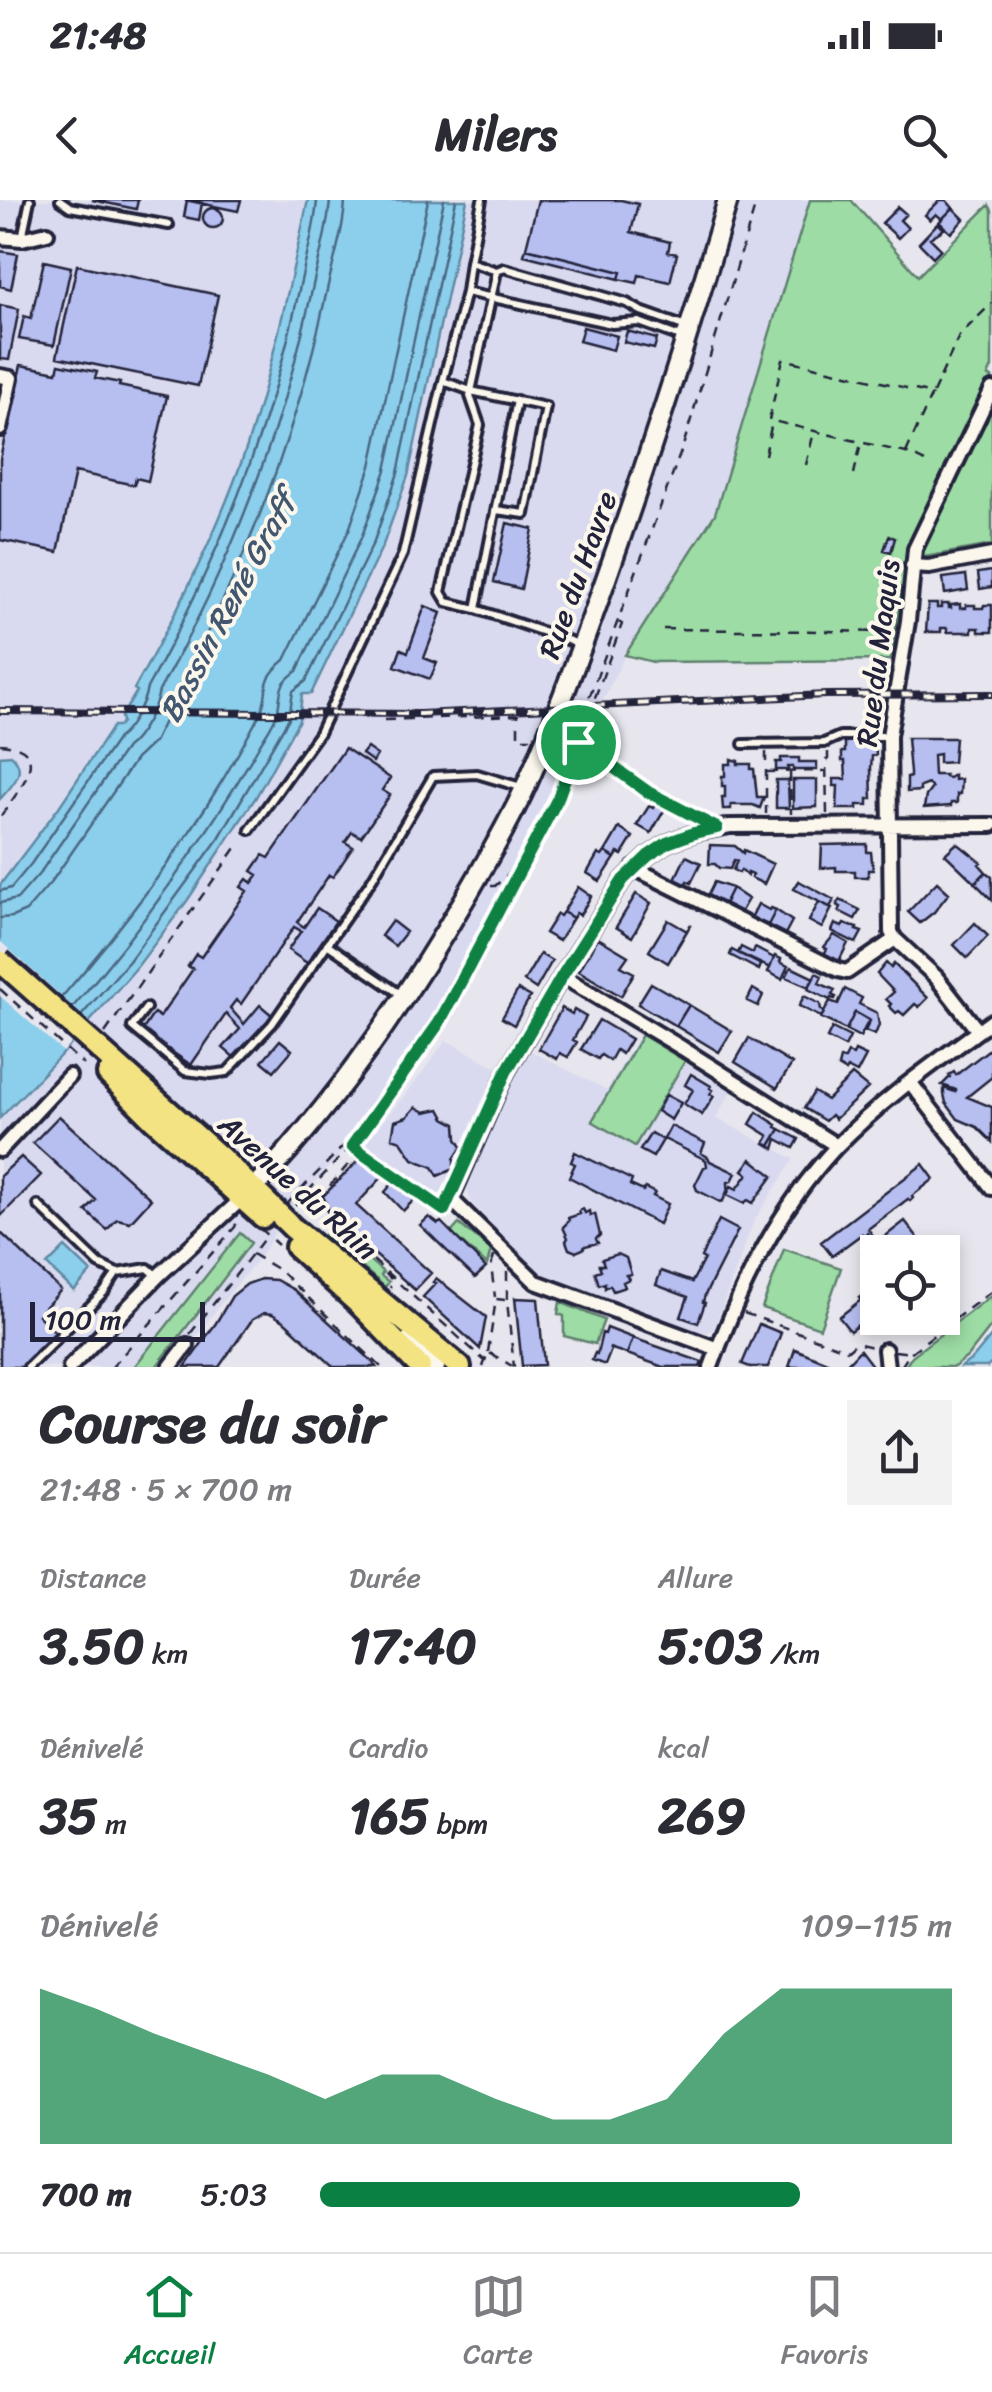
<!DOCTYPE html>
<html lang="fr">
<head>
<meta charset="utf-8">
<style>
	:root { --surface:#fff; --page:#f2f2f3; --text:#2b2b33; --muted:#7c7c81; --line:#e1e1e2; --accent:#0b8043 }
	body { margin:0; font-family:Sriracha,sans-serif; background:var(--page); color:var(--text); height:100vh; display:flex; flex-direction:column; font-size:38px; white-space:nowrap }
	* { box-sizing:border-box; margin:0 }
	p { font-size:32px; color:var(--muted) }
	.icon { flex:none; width:55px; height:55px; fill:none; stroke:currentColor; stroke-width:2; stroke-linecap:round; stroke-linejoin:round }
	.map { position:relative; height:1167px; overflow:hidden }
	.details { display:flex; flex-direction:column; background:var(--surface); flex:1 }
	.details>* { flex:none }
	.tools { position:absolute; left:860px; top:1035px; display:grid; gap:20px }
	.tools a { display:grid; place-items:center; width:100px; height:100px; border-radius:0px; background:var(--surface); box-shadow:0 5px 15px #0003; font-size:50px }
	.scale { position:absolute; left:30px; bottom:25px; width:175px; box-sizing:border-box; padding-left:10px; border:5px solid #22223b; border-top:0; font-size:28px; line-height:35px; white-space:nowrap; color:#22223b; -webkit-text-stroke:8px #fbf7ec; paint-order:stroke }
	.pin { position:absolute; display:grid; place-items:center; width:85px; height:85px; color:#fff; margin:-42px; border:5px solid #fff; border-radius:50%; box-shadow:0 2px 10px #0007 }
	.round { display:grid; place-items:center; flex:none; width:105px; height:105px; border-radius:0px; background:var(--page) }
	.summary { display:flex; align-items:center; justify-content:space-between; height:170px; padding:0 40px }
	h1 { font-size:55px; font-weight:800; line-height:75px }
	.figures { display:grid; grid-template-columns:repeat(3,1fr); gap:15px; height:170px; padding:10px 40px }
	.figures div { display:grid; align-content:center }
	.figures b { font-size:50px; font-weight:800 }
	.figures small { font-size:28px; font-weight:400 }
	.figures p { font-size:28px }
	.chart { height:280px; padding:20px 40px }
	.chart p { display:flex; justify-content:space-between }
	.chart svg { width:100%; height:180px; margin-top:10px; fill:var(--accent); opacity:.7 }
	ul { padding:0 40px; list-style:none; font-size:32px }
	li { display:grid; grid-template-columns:160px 120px 1fr; align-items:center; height:75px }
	li i { height:25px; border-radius:12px; background:var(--accent) }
	.status { display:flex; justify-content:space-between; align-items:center; height:70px; padding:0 50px; background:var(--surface); direction:ltr }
	.status svg { height:28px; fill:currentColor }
	header { display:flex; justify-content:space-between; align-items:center; height:130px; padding:0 40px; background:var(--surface); font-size:45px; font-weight:800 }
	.tabs { display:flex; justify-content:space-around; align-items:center; height:140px; border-top:2px solid var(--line); background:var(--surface); font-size:28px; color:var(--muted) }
	.tabs a { display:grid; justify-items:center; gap:5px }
	.tabs .active { color:var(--accent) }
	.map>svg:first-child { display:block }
</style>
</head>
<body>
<div class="status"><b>21:48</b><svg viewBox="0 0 49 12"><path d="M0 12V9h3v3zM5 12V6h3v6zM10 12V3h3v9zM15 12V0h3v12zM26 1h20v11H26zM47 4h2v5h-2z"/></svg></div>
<header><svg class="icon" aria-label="back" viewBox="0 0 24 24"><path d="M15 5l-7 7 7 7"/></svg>Milers<svg class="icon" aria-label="search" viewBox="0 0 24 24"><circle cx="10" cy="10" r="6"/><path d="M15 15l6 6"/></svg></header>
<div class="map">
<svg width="992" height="1167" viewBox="0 0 992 1167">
	<rect width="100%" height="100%" fill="#e7e6ee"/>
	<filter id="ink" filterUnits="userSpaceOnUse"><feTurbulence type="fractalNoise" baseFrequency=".01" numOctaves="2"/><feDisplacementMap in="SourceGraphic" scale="20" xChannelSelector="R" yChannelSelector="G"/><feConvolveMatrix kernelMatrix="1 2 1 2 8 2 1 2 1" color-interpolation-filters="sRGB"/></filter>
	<g filter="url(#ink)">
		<path fill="#d9daef" d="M0 0H810L715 314 625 455 500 712 386 903 287 1013 262 1054 217 1109 174 1167H0Z
			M641 832 733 889 716 918 794 959 754 1021 714 1129 703 1134 542 1076 470 1001 467 989 512 879 529 850 607 890Z
			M446 840 498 868 485 895 442 1004 361 947 410 889Z"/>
		<path fill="#9ddda5" stroke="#608070" stroke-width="2.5" d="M810 0H851L918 76 989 5 992 10V167L988 176 992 177V345L907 360 891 460 653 462 625 455 715 314Z
			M642 835 685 861 635 946 592 921Z
			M459 1024 491 1050 487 1065 451 1033Z
			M332 1028 383 1072 381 1076 389 1082 385 1087 324 1035Z
			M240 1033 251 1043 156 1167H134Z
			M784 1049 841 1068 820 1128 762 1108Z
			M992 1095V1125L967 1157 954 1167H905L912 1156Z
			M560 1102 604 1120 595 1144 564 1136V1116L558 1114Z"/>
		<path fill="#8bcfec" stroke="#618aa5" stroke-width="2.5" d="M308 0H467L408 276 383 345 311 494H302L299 520 256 597 187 701 137 767 60 856 0 918V685L59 607 113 526H119L122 522 121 517 137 491 134 489C176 415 220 326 247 246 273 165 290 83 308 0Z
			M11 555C29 570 12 586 0 599V556Z
			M65 1047 91 1072 74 1091 47 1065Z
			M992 1135V1163L987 1167H961L973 1158Z"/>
		<path fill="#e7e6ee" d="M0 741 90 822 63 852 0 796Z"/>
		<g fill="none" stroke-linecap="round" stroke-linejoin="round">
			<path stroke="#4c6782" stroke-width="2.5" d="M0 691 11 688 31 664 118 538C130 530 145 502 147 488 217 363 270 230 299 90 305 60 315 30 317 0
				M0 703 17 699 40 673 126 548C140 538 156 508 159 491 230 366 282 231 312 90 318 61 328 30 330 0
				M0 718 12 717 26 711 52 681 136 559 154 542 171 507 174 495C245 369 297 232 327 90 333 61 344 30 345 0
				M61 798C120 730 175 659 222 581 235 559 249 536 260 513 272 489 257 483 285 460L349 330 371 266 428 0
				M72 808C143 726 206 639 260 544 266 534 275 522 278 510 282 490 277 485 297 471L362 336 386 270 444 0
				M81 816 129 761 219 638 289 518 293 491 306 481 374 341 398 273 456 0"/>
		</g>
		<path fill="#b7bff1" stroke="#22223b" stroke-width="2.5" d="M92 0H138L136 9Z
			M185 0H241L238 11Z
			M187 0 202 3 199 20 184 17Z
			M538 0H621L638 4 631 32 670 42 668 52 677 54 670 82 639 75 637 83 619 79 621 72 526 48Z
			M940 0H946L953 8 942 19 936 14 930 20 925 15Z
			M898 7 906 14 900 20 908 28 898 38 882 23Z
			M953 8 964 19 951 33 939 22Z
			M203 18a10 10 0 1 1 20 0a10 10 0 1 1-20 0Z
			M938 23 944 29 930 38 941 49 933 57 919 43Z
			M526 48 621 72 619 79 524 55Z
			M0 51 18 54 11 89 0 86Z
			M44 61 71 67 54 145 19 139 24 116 31 118Z
			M77 65 218 95 198 186 57 157Z
			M0 105 19 109 9 160 0 159Z
			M583 127 617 136 613 150 579 141Z
			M627 131 657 139 654 149 624 142Z
			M59 164 97 172 95 178 120 183 119 186 167 196 148 281 136 278 134 285 75 272 58 352 0 340V259L21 165 57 172Z
			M507 323 533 329 521 389 494 382Z
			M889 336 895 338 891 352 884 350Z
			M992 371V387L980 389 978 373Z
			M966 375 968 390 945 394 943 378Z
			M928 404H937V408H941V404H949V408H951V405L960 404V408H966V405H975V408H983L984 405H992V432H979V428H972V432H947V428H941V432H926Z
			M425 406 441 413 424 458 437 463 430 479 395 466 401 449 408 452Z
			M907 538H955L953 562 939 563V554L933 555 934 575H945V577L949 578 954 575V580L961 579 960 594H957V603H951V606L924 608 926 596 932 588 928 584 920 587V591L907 592V578L910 577V573Z
			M845 540H872L875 542 876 555 872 556 871 568 872 599H868V605H857V609H837L838 586H834V579H846L845 561H842V552H845Z
			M345 548 390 578 382 590 390 595 361 637 352 632 345 642 353 647 333 677 329 675 297 722 304 727 317 708 336 721 307 763 288 750 301 731 294 727 241 804 236 800 230 808 244 824 260 805 273 816 236 859 223 848 240 829 226 814 191 865 142 831 154 813 160 817 193 769 188 766 196 754 201 757 247 691 241 687 247 679 252 683 258 675 252 671 263 655 269 658Z
			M367 548 377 555 373 562 362 554Z
			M781 558H799V562H817V570H793V567H788V570H776V562H781Z
			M731 559 738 561V564H751V569H754L757 597H764L760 608 753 605H731V609H723L722 597H725V586H722V576H725V564H731Z
			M776 580H788L789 608H776Z
			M793 580H817V607L793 608Z
			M655 604 665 609 651 633 637 625 649 606 653 608Z
			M619 628 633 637 622 655 618 653 615 658 605 652Z
			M957 643 981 662 979 664 986 672 975 683 945 654Z
			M867 644V652H871L873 670H868V677H855V671H836V667L821 668 822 645Z
			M710 645 735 646 743 653 744 650 773 664 764 684 751 678 753 675 748 673 747 676 741 670 739 673 733 670 737 661 734 660 730 669 719 668 715 664H709Z
			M605 652 615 658 600 681 587 673 598 654 602 656Z
			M686 656 701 663 691 683 687 681 685 686 674 681Z
			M986 672 992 677V700L975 683Z
			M799 681 834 700 830 707 794 689Z
			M714 682 732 688 724 704 707 696Z
			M937 682 949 693 934 712 920 723 908 712Z
			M578 687 591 696 580 715 576 713 573 718 563 712Z
			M732 688 748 699 740 713 724 704Z
			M636 694 651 703 632 737 616 727Z
			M840 700 860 710 855 719 839 711 841 707 837 705Z
			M819 702 832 708 822 728 809 721Z
			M758 704 769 710 771 708 776 710 768 725 751 718Z
			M776 710 792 721 784 736 768 725Z
			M563 712 573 718 559 741 545 733 557 714 560 716Z
			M668 720 687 731 668 763 649 751Z
			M392 721 406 732 395 746 381 736Z
			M975 723 988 736 967 758 954 745Z
			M835 724 842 727 844 724 857 728 856 730 862 732 856 743 832 731Z
			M834 735 848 743 838 763 823 756 827 749 824 747Z
			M598 738 628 756 621 766 634 773 621 796 579 771Z
			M741 747 753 753 755 748 774 758 770 768 738 753Z
			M732 750 761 765 759 770 730 755Z
			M540 754 552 761 536 789 524 781Z
			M775 756 781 759 780 762 788 766 782 779 768 772Z
			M886 763 891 768 894 764 928 798 919 807 915 804 904 815 899 811 896 813 889 806 891 804 886 799 894 792 877 774Z
			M791 767 814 778 809 787 786 777Z
			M816 773 822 776 819 783 835 790 832 795 836 797 835 799 831 798 830 800 808 789Z
			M651 783 689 805 676 826 638 804Z
			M753 789 763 795 758 806 747 801Z
			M845 789 862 798 859 804 877 813 879 825 875 835 865 831 870 821 855 812 846 830 821 818 830 801 838 804Z
			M518 790 530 797 514 825 502 818Z
			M804 796 820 804 821 810 824 813 821 817 799 806Z
			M689 805 732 831 719 852 676 826Z
			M562 808 572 814 574 810 586 817 573 840 577 842 568 857 560 853 557 859 539 849Z
			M855 812 869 820 860 837 846 830Z
			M599 820 631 839 622 854 616 850 610 861 601 855 598 859 581 849Z
			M832 828 850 837 845 847 827 838Z
			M749 838 792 864 777 888 735 862Z
			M280 840 292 850 274 871 262 861Z
			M992 847V877L967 897 992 907V942L977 927 958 919 946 903 944 894V888L955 892 956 890 942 885 950 877 949 875 954 872 956 875Z
			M855 851 866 856 857 873 847 868 845 871 838 867 840 859H845L848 853 853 855Z
			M691 874 711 886 710 888 713 890 710 894 714 896 702 915 684 904 693 890 685 885Z
			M852 875 868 888 835 919 831 915 825 921 804 908 814 892 827 900Z
			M666 895 681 903 671 920 657 911Z
			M416 907 425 912 440 909 445 918 456 924 457 939 462 947 454 959V969L438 976 433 967 413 959 401 941 392 938 395 921 407 917Z
			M757 912 777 925 776 927 780 929 770 946 765 943 769 936 750 924Z
			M59 916 151 999 130 1022 117 1019 107 1030 86 1011 96 1000 33 943Z
			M671 926 705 943 701 953 708 957 710 961 736 973 732 981 728 982V989L723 1001 720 1002 697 990 695 985 704 967 707 966 706 960 664 939Z
			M780 929 799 939 794 948 777 939 774 949 770 946Z
			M651 933 663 940 653 957 640 950Z
			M575 952 632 980 630 985 643 991 645 988 655 993 653 996 668 1004 659 1024 569 977 575 964 571 962Z
			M363 956 385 974 356 1005 431 1073 415 1090 331 1016 323 996Z
			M21 957 41 975 0 1017V976Z
			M751 959 773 976 753 1003 748 1000 744 1003 727 995 731 986 737 989 748 974 743 970Z
			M923 964 934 979 912 996 913 998 910 1001 908 999 868 1029 878 1042 905 1021 929 1052H881L867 1033 863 1036 862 1034 832 1056 821 1042Z
			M393 983 402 991 405 987 416 998 403 1011 385 992Z
			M583 1009 585 1013 589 1011 590 1016 595 1014 600 1035 596 1039 598 1043 585 1046 583 1049 576 1052 569 1049 566 1041 568 1038 563 1027 569 1021 568 1018 580 1014 579 1011Z
			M429 1017 438 1024 441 1022 486 1068 475 1078 420 1025Z
			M719 1020 738 1030 705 1095 703 1102 705 1103 698 1123 681 1117 688 1097 656 1085 661 1071 692 1082 704 1059 701 1057Z
			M0 1032 61 1090 38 1115 63 1140 36 1167H0Z
			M618 1054 626 1058 631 1074 626 1075 629 1079 623 1082 625 1087 613 1091 610 1085 605 1088V1083L599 1085 595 1072 601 1070 599 1065H604L602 1059Z
			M436 1078 486 1117 480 1149 423 1097 436 1083 433 1082Z
			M261 1079 276 1080 294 1090 371 1160 376 1167H334L284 1121 272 1114 264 1113 252 1120 219 1167H185L216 1123 232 1096 247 1084Z
			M878 1087V1110L850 1131 839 1117 861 1100 859 1098 863 1095 864 1097Z
			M515 1098 538 1099 544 1165 522 1166Z
			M759 1124 781 1133 768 1167H750L742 1164Z
			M607 1128 633 1138 627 1154 609 1148 611 1150 605 1165 592 1160 595 1153 597 1154 602 1133 605 1134Z
			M633 1138 702 1162 700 1167H663L627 1154Z
			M795 1149 839 1167H789Z
			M860 1150 873 1167H844Z"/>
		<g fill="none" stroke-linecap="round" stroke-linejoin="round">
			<g stroke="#22223b" stroke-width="14">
				<path id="lane" d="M60 0 70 7 169 25
					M22 38 30 0
					M470 62 482 0
					M466 92 470 62 497 71
					M443 181 466 92 612 124 639 122 686 139
					M517 200 476 409 447 402 441 392 480 225 470 196 497 71 504 68 627 103 641 111 689 128
					M476 409 579 444
					M743 544 824 543 840 536H888
					M250 630 319 533 403 354 443 181 471 191 546 207 525 314 496 310
					M327 744 403 796
					M146 808 132 827 185 871 211 874 227 872 272 824 371 681 433 576 477 574 524 588
					M38 1005 99 1064 117 1073 148 1068 157 1076
					M28 1167 104 1092 117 1073"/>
			</g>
			<g stroke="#22223b" stroke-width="20">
				<path id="street" d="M0 37 22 39 47 33
					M0 176 11 178 0 229
					M912 366 929 367 992 355
					M634 668 838 770 847 772 895 739
					M562 776 682 848 837 946
					M978 831 936 777 895 739 891 732 889 536 908 421 915 349 992 189
					M910 882 992 988
					M0 950 69 876
					M718 1149 536 1082 451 999 506 873 562 776 623 680 648 656 667 643 694 633 730 626 992 625
					M885 1150 887 1167
					M70 1167 158 1076 247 994
					M170 1167 187 1145
					M711 1167C740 1087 777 1010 836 947 882 899 939 860 992 821"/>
			</g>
			<g stroke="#22223b" stroke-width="25">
				<path id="secondary" d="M253 989C336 903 407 798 467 695 487 660 508 625 525 588 556 519 582 447 607 376 651 252 691 126 728 0
					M408 1142 435 1167"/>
			</g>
			<g stroke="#22223b" stroke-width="28">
				<path id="primary" d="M99 849 220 957 293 1028 460 1167
					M108 874 152 918 263 1017
					M296 1047 360 1105 420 1167"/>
			</g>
			<path stroke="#22223b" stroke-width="2.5" stroke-dasharray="10 8" stroke-linecap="butt" d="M933 193 959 136 992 103
				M906 253 932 194 783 159 769 220 906 253 925 262
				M765 255 772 222
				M806 265 814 232
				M854 274 861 243
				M663 429 895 432
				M384 520 518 515V538H531
				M579 543 649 592 698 619
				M0 544C57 548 18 591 0 617
				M766 552V614
				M767 572 824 571
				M790 572 791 614
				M827 614 826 560H828V550
				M491 686H495L516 667
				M677 747 691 724
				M105 833 236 648
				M355 947 442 1009
				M360 951 321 996 332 1023 485 1161
				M280 979 284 982 283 994
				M304 998 317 1007 323 1006
				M288 1003 357 932 441 811 551 600 683 246 757 0
				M295 1005 352 945 439 823 558 598 622 424 618 422
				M252 1054 279 1070 381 1167
				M494 1056 491 1066 495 1097
				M507 1071V1101L514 1167
				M388 1072 386 1074 393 1081 390 1088
				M744 1113 848 1150 856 1143 873 1147
				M190 1134 263 1040
				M895 1151 910 1153
				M488 1152 496 1099 505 1100
				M112 1167 235 1027 237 1021
				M483 1167 488 1152 512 1166
				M901 1167 910 1153 992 1091"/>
			<use href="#lane" stroke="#fbf7ec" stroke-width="6"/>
			<use href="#street" stroke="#fbf7ec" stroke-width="12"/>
			<use href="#secondary" stroke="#fbf7ec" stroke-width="18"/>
			<use href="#primary" stroke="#f4e382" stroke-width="20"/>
			<g stroke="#22223b" stroke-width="8">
				<path id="rail" d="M0 511 420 514 826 495 992 494"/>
			</g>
			<use href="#rail" stroke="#fbf7ec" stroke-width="4" stroke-dasharray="11" stroke-linecap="butt"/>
			<g stroke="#22223b" stroke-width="28" stroke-linecap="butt">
				<path id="primary-bridge" d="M0 761 99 849"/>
			</g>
			<path stroke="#22223b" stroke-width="2.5" stroke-dasharray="10 8" stroke-linecap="butt" d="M0 789 84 865
				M284 1000 300 1020
				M259 1028 278 1045"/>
			<use href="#primary-bridge" stroke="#f4e382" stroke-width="20"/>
		</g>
	</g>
	<g fill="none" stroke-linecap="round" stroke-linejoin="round" filter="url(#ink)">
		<g stroke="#fff" stroke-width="20">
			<path id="route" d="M578 542 648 592 717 628 694 633 667 643 648 656 623 680 562 776 506 872 444 1010 352 946 439 823 558 598Z"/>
		</g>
		<use href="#route" stroke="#0b8043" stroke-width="12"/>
	</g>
	<g text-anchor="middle" stroke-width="8" stroke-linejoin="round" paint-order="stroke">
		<g font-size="30" fill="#22223b" stroke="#fbf7ec">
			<text transform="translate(578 375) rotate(-70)" y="10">Rue du Havre</text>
			<text transform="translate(878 453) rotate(-83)" y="10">Rue du Maquis</text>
			<text transform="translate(298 987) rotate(42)" y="10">Avenue du Rhin</text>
		</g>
		<g font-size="32" font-style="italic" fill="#425670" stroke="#fbf7ec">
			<text transform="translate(227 407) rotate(-62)" y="11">Bassin René Graff</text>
		</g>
	</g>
</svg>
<div class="tools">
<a><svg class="icon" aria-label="locate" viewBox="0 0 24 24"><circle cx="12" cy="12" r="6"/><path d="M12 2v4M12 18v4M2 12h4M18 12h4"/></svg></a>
</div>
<div class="scale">100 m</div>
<div class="pin" style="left:578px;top:542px;background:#1e9e55"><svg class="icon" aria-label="arrive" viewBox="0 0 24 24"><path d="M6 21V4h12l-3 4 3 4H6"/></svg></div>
</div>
<section class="details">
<div class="summary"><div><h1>Course du soir</h1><p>21:48 · 5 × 700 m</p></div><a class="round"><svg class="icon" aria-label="share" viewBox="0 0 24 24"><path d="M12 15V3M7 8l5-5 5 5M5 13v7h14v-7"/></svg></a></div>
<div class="figures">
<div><p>Distance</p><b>3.50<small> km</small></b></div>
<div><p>Durée</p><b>17:40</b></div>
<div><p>Allure</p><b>5:03<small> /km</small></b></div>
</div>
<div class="figures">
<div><p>Dénivelé</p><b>35<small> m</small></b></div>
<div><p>Cardio</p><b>165<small> bpm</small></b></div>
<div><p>kcal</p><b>269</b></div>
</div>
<div class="chart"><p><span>Dénivelé</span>109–115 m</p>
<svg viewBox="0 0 160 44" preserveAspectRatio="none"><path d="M0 44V6L10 11L20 17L30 22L40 27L50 33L60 27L70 27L80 33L90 38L100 38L110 33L120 17L130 6L140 6L150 6L160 6V44z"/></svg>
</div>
<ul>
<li><b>700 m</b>5:03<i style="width:76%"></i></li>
</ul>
</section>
<nav class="tabs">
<a class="active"><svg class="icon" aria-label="home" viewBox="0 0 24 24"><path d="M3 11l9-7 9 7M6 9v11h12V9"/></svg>Accueil</a>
<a><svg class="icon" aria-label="map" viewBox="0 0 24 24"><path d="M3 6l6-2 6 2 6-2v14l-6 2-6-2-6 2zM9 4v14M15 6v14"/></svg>Carte</a>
<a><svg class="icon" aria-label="saved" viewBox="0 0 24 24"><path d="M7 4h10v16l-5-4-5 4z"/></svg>Favoris</a>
</nav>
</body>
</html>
